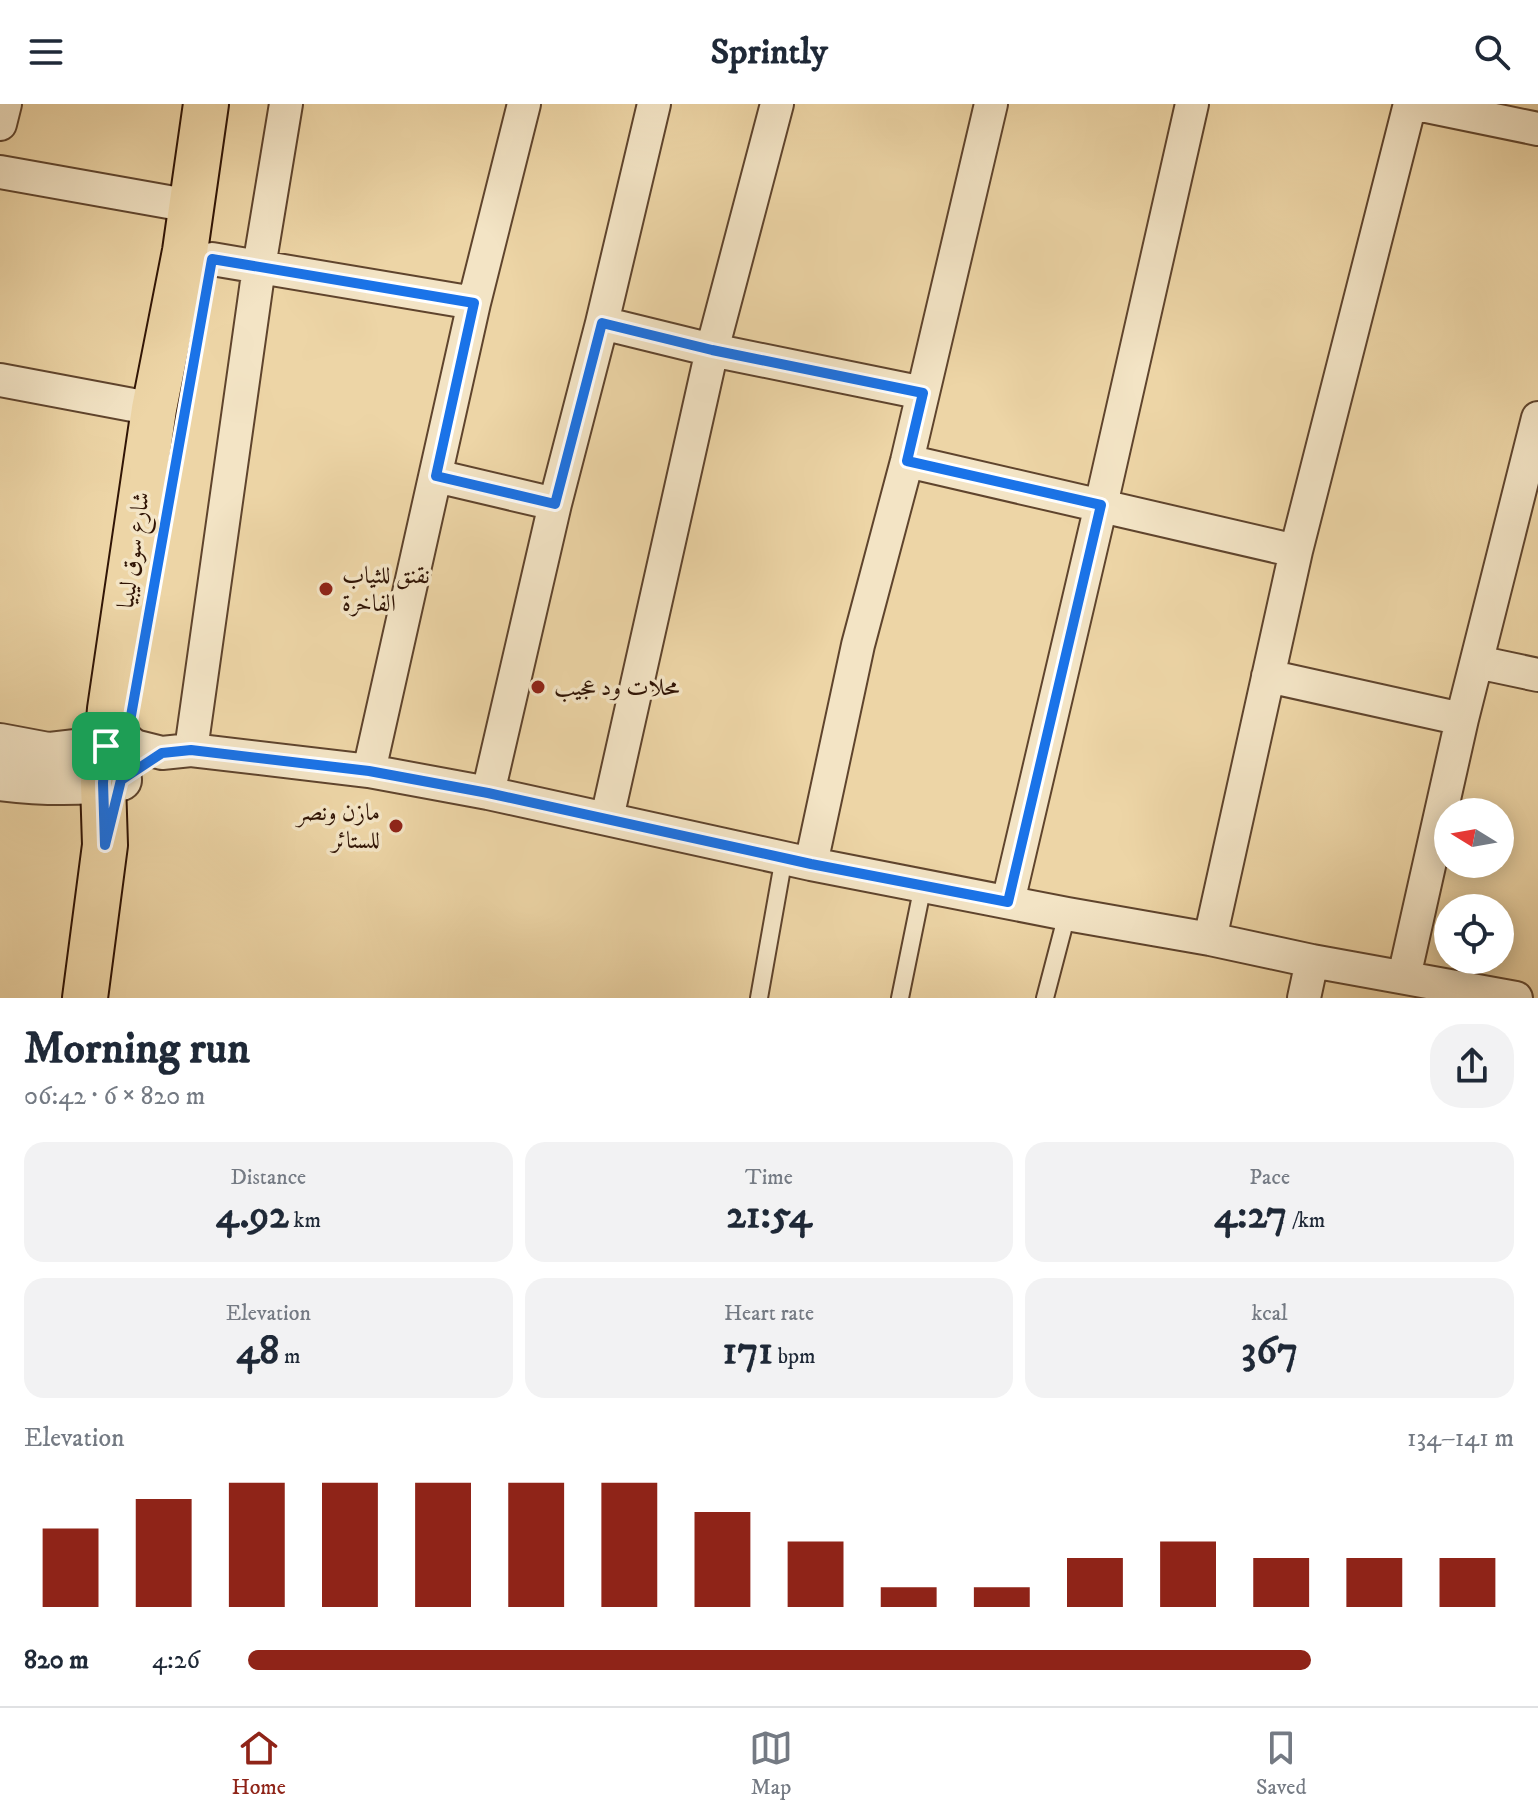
<!DOCTYPE html>
<html lang="en">
<head>
<meta charset="utf-8">
<style>
	:root { --surface:#fff; --page:#f2f2f3; --text:#1f2937; --muted:#747a83; --line:#e0e1e3; --accent:#8f2418 }
	body { margin:0; font-family:"IM FELL DW Pica",Amiri,serif; background:var(--page); color:var(--text); height:100vh; display:flex; flex-direction:column; font-size:30px; white-space:nowrap }
	* { box-sizing:border-box; margin:0 }
	p { font-size:26px; color:var(--muted) }
	.icon { flex:none; width:44px; height:44px; fill:none; stroke:currentColor; stroke-width:2; stroke-linecap:round; stroke-linejoin:round }
	.map { position:relative; height:894px; overflow:hidden }
	.panel { display:flex; flex-direction:column; background:var(--surface); flex:1 }
	.panel>* { flex:none }
	.needle { width:52px; rotate:281deg }
	.fabs { position:absolute; left:1434px; top:694px; display:grid; gap:16px }
	.fabs a { display:grid; place-items:center; width:80px; height:80px; border-radius:50%; background:var(--surface); box-shadow:0 4px 20px #0003; font-size:40px }
	.pin { position:absolute; display:grid; place-items:center; width:68px; height:68px; color:#fff; margin:-34px; border-radius:16px; box-shadow:0 4px 12px #0006 }
	.round { display:grid; place-items:center; flex:none; width:84px; height:84px; border-radius:32px; background:var(--page) }
	.headline { display:flex; align-items:center; justify-content:space-between; height:136px; padding:0 24px }
	h1 { font-size:44px; font-weight:800; line-height:60px }
	.metrics { display:grid; grid-template-columns:repeat(3,1fr); gap:12px; height:136px; padding:8px 24px }
	.metrics div { display:grid; align-content:center; border-radius:20px; background:var(--page); text-align:center }
	.metrics b { font-size:40px; font-weight:800 }
	.metrics small { font-size:22px; font-weight:400 }
	.metrics p { font-size:22px }
	.chart { height:224px; padding:16px 24px }
	.chart p { display:flex; justify-content:space-between }
	.chart svg { width:100%; height:144px; margin-top:8px; stroke:var(--accent); stroke-width:6 }
	ul { padding:0 24px; list-style:none; font-size:26px }
	li { display:grid; grid-template-columns:128px 96px 1fr; align-items:center; height:60px }
	li i { height:20px; border-radius:10px; background:var(--accent) }
	header { display:flex; justify-content:space-between; align-items:center; height:104px; padding:0 24px; background:var(--surface); font-size:36px; font-weight:800 }
	.dock { display:flex; justify-content:space-around; align-items:center; height:112px; border-top:2px solid var(--line); background:var(--surface); font-size:22px; color:var(--muted) }
	.dock a { display:grid; justify-items:center; gap:4px }
	.dock .selected { color:var(--accent) }
	.map>svg:first-child { display:block }
</style>
</head>
<body>
<header><svg class="icon" aria-label="menu" viewBox="0 0 24 24"><path d="M4 6h16M4 12h16M4 18h16"/></svg>Sprintly<svg class="icon" aria-label="search" viewBox="0 0 24 24"><circle cx="10" cy="10" r="6"/><path d="M15 15l6 6"/></svg></header>
<div class="map">
<svg width="1538" height="894" viewBox="0 0 1538 894">
	<rect width="100%" height="100%" fill="#edd5a6"/>
	<filter id="stains"><feTurbulence type="fractalNoise" baseFrequency=".0025" numOctaves="4"/><feColorMatrix values="0 0 0 0 .2 0 0 0 0 .09 0 0 0 0 .02 0 0 0 .5 -.17"/></filter>
	<radialGradient id="worn" r=".72"><stop offset=".6" stop-color="#630" stop-opacity="0"/><stop offset="1" stop-color="#630" stop-opacity=".3"/></radialGradient>
	<g fill="none" stroke-linecap="round" stroke-linejoin="round">
		<g stroke="#5f442d" stroke-width="20">
			<path id="service" d="M759 894 784 753
				M900 894 923 781
				M1045 894 1067 810"/>
		</g>
		<g stroke="#5f442d" stroke-width="36">
			<path id="minor" d="M1417 0 1538 25
				M0 20 5 0
				M0 68 191 102
				M212 155 474 199
				M602 219 712 246 923 289
				M0 276 154 305
				M907 357 1296 447
				M436 372 555 400
				M1477 558 1538 571
				M1268 572 1462 615
				M126 640 162 649 191 646 369 667 488 689 811 760 1067 810 1210 835 1312 857 1516 894
				M191 646 259 163 286 0
				M369 667 474 199 524 0
				M488 689 555 400 602 219 654 0
				M607 714 712 246 777 0
				M811 760 858 541 907 357 991 0
				M1008 798 1101 401 1192 0
				M1210 835 1296 447 1410 0
				M1404 873 1462 615 1538 314
				M1304 894 1312 857"/>
		</g>
		<g stroke="#5f442d" stroke-width="44">
			<path id="tertiary" d="M0 640 48 649 126 640
				M0 676C40 681 80 682 121 676"/>
		</g>
		<g stroke="#301405" stroke-width="48">
			<path id="primary" d="M85 894 105 741 103 679 110 605 154 305 185 147 206 0"/>
		</g>
		<use href="#service" stroke="#f3e4c5" stroke-width="16"/>
		<use href="#minor" stroke="#f3e4c5" stroke-width="32"/>
		<use href="#tertiary" stroke="#f3e4c5" stroke-width="40"/>
		<use href="#primary" stroke="#edd5a6" stroke-width="44"/>
	</g>
	<g fill="none" stroke-linecap="round" stroke-linejoin="round">
		<g stroke="#fff" stroke-width="16">
			<path id="route" d="M212 155 474 199 436 372 555 400 602 219 712 246 923 289 907 357 1101 401 1008 798 811 760 488 689 369 667 191 646 162 649 121 676 105 741 103 679 106 642 126 640Z"/>
		</g>
		<use href="#route" stroke="#1a73e8" stroke-width="10"/>
	</g>
	<g fill="#8f2418" stroke="#f3e4c5" stroke-width="3">
		<circle cx="326" cy="485" r="8"/>
		<circle cx="538" cy="583" r="8"/>
		<circle cx="396" cy="722" r="8"/>
	</g>
	<g text-anchor="middle" stroke-width="7" stroke-linejoin="round" paint-order="stroke">
		<g font-size="24" fill="#301405" stroke="#f3e4c5">
			<text transform="translate(133 446) rotate(-82)" y="8">شارع سوق ليبيا</text>
		</g>
		<g font-size="24" fill="#301405" stroke="#f3e4c5" text-anchor="start">
			<text x="342" y="479">نقنق للثياب<tspan x="342" dy="28">الفاخرة</tspan></text>
			<text x="554" y="591">محلات ود عجيب</text>
			<text x="380" y="716" text-anchor="end">مازن ونصر<tspan x="380" dy="28">للستائر</tspan></text>
		</g>
	</g>
	<rect width="100%" height="100%" filter="url(#stains)"/>
	<rect width="100%" height="100%" fill="url(#worn)"/>
</svg>
<div class="fabs">
<a><svg class="needle" viewBox="-14 -14 28 28"><path d="M0-13l5 13h-10z" fill="#e53935"/><path d="M0 13l5-13h-10z" fill="#747a83"/></svg></a>
<a><svg class="icon" aria-label="locate" viewBox="0 0 24 24"><circle cx="12" cy="12" r="6"/><path d="M12 2v4M12 18v4M2 12h4M18 12h4"/></svg></a>
</div>
<div class="pin" style="left:106px;top:642px;background:#1e9e55"><svg class="icon" aria-label="arrive" viewBox="0 0 24 24"><path d="M6 21V4h12l-3 4 3 4H6"/></svg></div>
</div>
<section class="panel">
<div class="headline"><div><h1>Morning run</h1><p>06:42 · 6 × 820 m</p></div><a class="round"><svg class="icon" aria-label="share" viewBox="0 0 24 24"><path d="M12 15V3M7 8l5-5 5 5M5 13v7h14v-7"/></svg></a></div>
<div class="metrics">
<div><p>Distance</p><b>4.92<small> km</small></b></div>
<div><p>Time</p><b>21:54</b></div>
<div><p>Pace</p><b>4:27<small> /km</small></b></div>
</div>
<div class="metrics">
<div><p>Elevation</p><b>48<small> m</small></b></div>
<div><p>Heart rate</p><b>171<small> bpm</small></b></div>
<div><p>kcal</p><b>367</b></div>
</div>
<div class="chart"><p><span>Elevation</span>134–141 m</p>
<svg viewBox="0 0 160 44" preserveAspectRatio="none"><path d="M5 44V20M15 44V11M25 44V6M35 44V6M45 44V6M55 44V6M65 44V6M75 44V15M85 44V24M95 44V38M105 44V38M115 44V29M125 44V24M135 44V29M145 44V29M155 44V29"/></svg>
</div>
<ul>
<li><b>820 m</b>4:26<i style="width:84%"></i></li>
</ul>
</section>
<nav class="dock">
<a class="selected"><svg class="icon" aria-label="home" viewBox="0 0 24 24"><path d="M3 11l9-7 9 7M6 9v11h12V9"/></svg>Home</a>
<a><svg class="icon" aria-label="map" viewBox="0 0 24 24"><path d="M3 6l6-2 6 2 6-2v14l-6 2-6-2-6 2zM9 4v14M15 6v14"/></svg>Map</a>
<a><svg class="icon" aria-label="saved" viewBox="0 0 24 24"><path d="M7 4h10v16l-5-4-5 4z"/></svg>Saved</a>
</nav>
</body>
</html>
